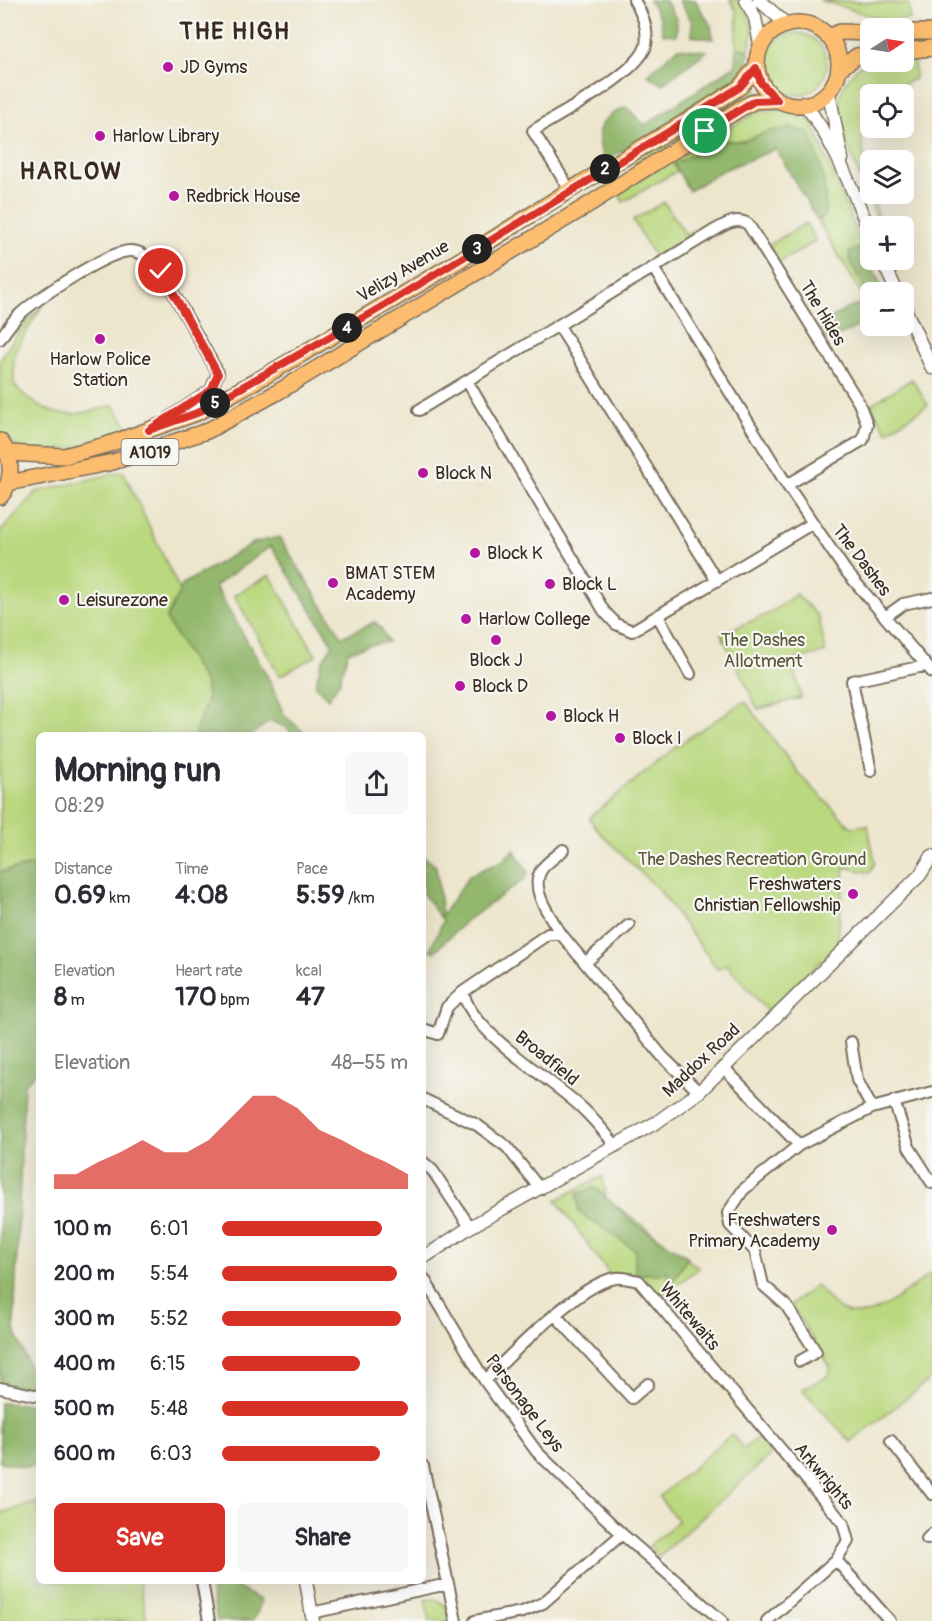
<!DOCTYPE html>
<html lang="en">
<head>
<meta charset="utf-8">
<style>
	:root { --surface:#fff; --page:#f7f7f7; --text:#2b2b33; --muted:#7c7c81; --accent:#d93025 }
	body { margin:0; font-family:Pangolin,sans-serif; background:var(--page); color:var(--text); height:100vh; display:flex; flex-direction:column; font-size:22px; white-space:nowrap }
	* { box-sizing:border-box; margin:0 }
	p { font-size:20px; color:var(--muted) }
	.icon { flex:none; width:33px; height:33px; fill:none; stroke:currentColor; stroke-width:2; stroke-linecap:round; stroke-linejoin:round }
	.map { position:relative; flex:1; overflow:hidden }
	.sheet { position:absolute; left:36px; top:732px; width:390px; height:852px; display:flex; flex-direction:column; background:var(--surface); border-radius:9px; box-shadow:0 6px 24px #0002 }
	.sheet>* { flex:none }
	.needle { width:39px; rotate:78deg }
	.controls { position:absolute; left:860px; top:18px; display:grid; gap:12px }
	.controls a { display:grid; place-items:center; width:54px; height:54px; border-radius:9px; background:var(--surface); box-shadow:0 6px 24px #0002; font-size:30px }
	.pin { position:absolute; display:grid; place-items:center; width:51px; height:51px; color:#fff; margin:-26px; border:3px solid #fff; border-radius:50%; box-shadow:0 2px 6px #0007 }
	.km { position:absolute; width:30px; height:30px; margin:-15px; border-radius:50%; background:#222; color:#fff; font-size:16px; line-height:30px; text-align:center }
	.round { display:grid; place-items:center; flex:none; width:63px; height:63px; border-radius:9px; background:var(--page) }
	.overview { display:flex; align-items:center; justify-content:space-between; height:102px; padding:0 18px }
	h1 { font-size:33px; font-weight:800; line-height:45px }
	.figures { display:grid; grid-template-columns:repeat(3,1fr); gap:9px; height:102px; padding:6px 18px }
	.figures div { display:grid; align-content:center }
	.figures b { font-size:26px; font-weight:800 }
	.figures small { font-size:16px; font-weight:400 }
	.figures p { font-size:16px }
	.chart { height:168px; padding:12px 18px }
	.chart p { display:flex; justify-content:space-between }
	.chart svg { width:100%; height:108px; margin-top:6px; fill:var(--accent); opacity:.7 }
	.cta { display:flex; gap:12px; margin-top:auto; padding:12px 18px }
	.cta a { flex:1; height:69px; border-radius:9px; background:var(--accent); color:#fff; font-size:24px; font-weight:800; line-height:69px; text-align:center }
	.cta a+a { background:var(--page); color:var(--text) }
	ul { padding:0 18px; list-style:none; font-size:20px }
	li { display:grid; grid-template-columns:96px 72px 1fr; align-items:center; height:45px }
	li i { height:15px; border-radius:8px; background:var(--accent) }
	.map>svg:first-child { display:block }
</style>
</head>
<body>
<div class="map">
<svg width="932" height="1621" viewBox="0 0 932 1621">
	<rect width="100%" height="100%" fill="#f6f6f2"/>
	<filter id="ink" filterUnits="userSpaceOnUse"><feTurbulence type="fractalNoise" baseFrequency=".0167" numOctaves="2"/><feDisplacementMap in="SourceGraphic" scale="12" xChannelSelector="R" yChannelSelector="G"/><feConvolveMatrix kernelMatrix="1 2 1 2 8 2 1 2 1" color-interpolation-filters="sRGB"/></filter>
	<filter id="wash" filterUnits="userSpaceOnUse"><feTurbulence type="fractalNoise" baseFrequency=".008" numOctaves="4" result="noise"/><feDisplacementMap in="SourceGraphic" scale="24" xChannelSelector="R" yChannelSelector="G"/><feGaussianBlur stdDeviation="1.35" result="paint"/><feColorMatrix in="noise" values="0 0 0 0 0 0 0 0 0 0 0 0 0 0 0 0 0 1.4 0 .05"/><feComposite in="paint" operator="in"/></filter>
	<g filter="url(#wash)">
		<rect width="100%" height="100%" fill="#ede6cd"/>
		<path fill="#bad87e" stroke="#7a814e" stroke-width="1.5" d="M730 0H742L753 30 749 52 744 48 736 49 737 12Z
			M819 0 909 4 910 19 889 21Z
			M765 64a31 31 0 1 1 62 0a31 31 0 1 1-62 0Z
			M914 58 915 79C901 83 884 94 870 94 870 111 861 125 862 141 863 159 870 176 870 194H873L880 226C870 199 834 125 839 100 841 86 850 75 860 65L903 62V59Z
			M754 85 761 97 753 98 637 165 634 160Z
			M786 109 801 112 811 120 863 247 850 260 866 288 867 303 818 221 825 216 770 131 743 141H719L674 166 677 171 623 202 617 191 757 112Z
			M664 202 686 235 696 230 698 233 655 258 633 220Z
			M806 223 816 241 779 263 769 245Z
			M43 304 14 353V385C48 420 69 419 113 405L133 434C107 441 44 458 19 448 13 445 6 438 0 434V360L19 331Z
			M912 379 928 405 887 432 870 405Z
			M123 471 247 732 244 735H39V864L0 872V532L36 492Z
			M270 575 316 656 280 676 234 595Z
			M796 594 818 616 826 652 793 660 801 698 758 709 721 634 770 613Z
			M745 701 799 774 851 827 868 825 875 863 870 873 845 867 837 946 768 1012 726 964 718 970 659 890 600 833 589 818 679 744Z
			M603 1176 606 1198 699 1268 659 1298C647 1281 632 1271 610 1275L556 1200Z
			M931 1273 932 1378 851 1442 802 1389 828 1376 830 1367 791 1305 816 1285C823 1292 828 1300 836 1306 866 1331 907 1290 931 1273Z
			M732 1434 743 1449 759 1437 771 1455 658 1557 649 1546 678 1521 659 1497Z
			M39 1502V1581H139L147 1621H0V1513Z
			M434 1599C447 1603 448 1608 450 1621H430L425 1600Z"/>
		<path fill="#93b86d" stroke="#677146" stroke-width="1.5" d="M649 0H665L677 20V35L663 34 660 18Z
			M679 0H695L711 26 713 39 692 36V22Z
			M678 48 707 51 663 84 647 75Z
			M744 48 749 52 748 71 742 83 655 134 605 160C592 132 598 119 626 107L645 125 736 65V49Z
			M790 128 809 133C821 163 827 184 825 216L818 221 776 149 721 171 689 191 674 164 719 141H743L770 131Z
			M863 247 884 292H870V321L827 341 820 325 846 309 867 302C866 278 850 272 849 252Z
			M279 537 342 637 375 622 381 628 388 642 369 645 348 652 339 683 328 699 315 685 322 661 333 645 271 546 215 586 269 679 284 715 307 735H293L286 727 270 721 251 735H194L207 700 206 685 166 619 183 584 253 543Z
			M514 850 528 872 525 879 466 921 434 952 430 950 443 921 423 894V856L436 866 442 915 470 875 502 861Z
			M39 864V1069L24 1084 14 1328 39 1392 0 1383V872Z
			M594 1187 634 1223 688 1257 670 1286 667 1271 661 1274H635V1250L579 1212 577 1194Z
			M0 1403 39 1405V1465L24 1467 0 1462Z
			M233 1585 262 1601 253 1621H217L211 1591Z"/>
	</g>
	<g filter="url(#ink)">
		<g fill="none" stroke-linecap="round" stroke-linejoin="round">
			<g stroke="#796c5b" stroke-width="14">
				<path id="minor" d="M570 190 533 131C559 114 640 73 646 45 649 29 642 13 634 0
					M654 269 787 485 845 570 932 672
					M559 326 717 581
					M0 339C6 330 12 321 20 314 38 298 109 250 131 251 144 252 154 261 161 271L218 373 211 390 170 417
					M467 381 604 611 616 624 632 631 813 523
					M419 410 715 230C726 224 736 217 748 224L859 403 867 424 863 440 787 485
					M885 617 903 604 932 598
					M659 618 690 674
					M871 771 852 681 924 666
					M561 934C551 917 528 889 542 869 547 862 557 856 563 850
					M586 962 629 925
					M423 1029 438 1034 447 1007 463 992
					M851 1042 857 1080 872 1108
					M723 1067 799 1145
					M423 1099 477 1125 507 1147 540 1189
					M894 1101 909 1147 932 1183
					M616 1146C605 1133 594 1119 582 1108 551 1078 472 1034 463 992L548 934H561L662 1056 699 1092
					M423 1162 433 1171 470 1227
					M423 1277 485 1381 537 1452 622 1534 722 1621
					M556 1316 632 1398 648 1384
					M800 1361 816 1352 786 1305 763 1285 755 1251 730 1225 728 1213 743 1190 799 1145 872 1108 932 1092
					M485 1381C510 1355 582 1282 616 1278 623 1277 632 1280 639 1281L843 1523 848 1541 836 1560 767 1621
					M0 1388 39 1396
					M891 1441 932 1494
					M423 1466 456 1621
					M927 1539 932 1534
					M836 1560 890 1621
					M202 1581 209 1621
					M311 1613 448 1584
					M475 1621 522 1612 543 1603 622 1534"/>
			</g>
			<g stroke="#796c5b" stroke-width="15">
				<path id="tertiary" d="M746 0 755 18 760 44
					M759 0 786 24
					M829 93 842 159
					M797 105 806 106C835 143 852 190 870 232
					M882 260 897 292
					M903 305 932 368
					M423 1258 470 1227 657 1122 699 1092 920 875 932 856
					M306 1581 313 1621"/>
			</g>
			<g stroke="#796c5b" stroke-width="18">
				<path id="primary" d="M757 64a41 41 0 1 1 82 0a41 41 0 1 1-82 0Z
					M903 32H932
					M828 37 840 32 870 33
					M903 51 932 48
					M839 69 857 56 870 54
					M0 441C13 457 14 481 0 497
					M8 453 64 456 106 445 197 413 265 376 460 260 570 190 685 122 740 87 756 67
					M8 483 113 462 207 431 276 393 580 210 741 108 755 101 777 100"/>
			</g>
			<use href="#minor" stroke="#fff" stroke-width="10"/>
			<use href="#tertiary" stroke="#fff" stroke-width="12"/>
			<use href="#primary" stroke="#fcbd6f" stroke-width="15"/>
		</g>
	</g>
	<g fill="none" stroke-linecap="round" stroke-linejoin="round" filter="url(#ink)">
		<g stroke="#fff" stroke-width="12">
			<path id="route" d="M161 271 218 374 211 390 149 430 197 413 380 308 688 120 740 87 756 68 761 83 777 100 754 101 705 131"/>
		</g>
		<use href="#route" stroke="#d93025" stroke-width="8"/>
	</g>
	<g fill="#b5179e" stroke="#f6f6f2" stroke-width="2">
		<circle cx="168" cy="67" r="6"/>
		<circle cx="100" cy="136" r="6"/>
		<circle cx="174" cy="196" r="6"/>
		<circle cx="100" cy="339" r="6"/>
		<circle cx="423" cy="473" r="6"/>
		<circle cx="475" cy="553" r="6"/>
		<circle cx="333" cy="583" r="6"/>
		<circle cx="550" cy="584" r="6"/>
		<circle cx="64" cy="600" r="6"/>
		<circle cx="466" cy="619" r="6"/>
		<circle cx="496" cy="640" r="6"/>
		<circle cx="460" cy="686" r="6"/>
		<circle cx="551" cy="716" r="6"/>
		<circle cx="620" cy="738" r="6"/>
		<circle cx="853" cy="894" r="6"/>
		<circle cx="832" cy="1230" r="6"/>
	</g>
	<g text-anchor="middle" stroke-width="4.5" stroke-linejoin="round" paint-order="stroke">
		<rect fill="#f6f6f2" stroke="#73675e" stroke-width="1.5" x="121.5" y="439" width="57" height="26" rx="4.5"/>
		<g font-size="16" font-weight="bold" fill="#3b2a1e">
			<text x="150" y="458">A1019</text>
		</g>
		<g font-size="18" fill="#3b2a1e" stroke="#f6f6f2" text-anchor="start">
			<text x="180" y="73">JD Gyms</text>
			<text x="112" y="142">Harlow Library</text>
			<text x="186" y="202">Redbrick House</text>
			<text x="100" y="365" text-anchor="middle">Harlow Police<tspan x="100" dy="21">Station</tspan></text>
			<text x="435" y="479">Block N</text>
			<text x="487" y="559">Block K</text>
			<text x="345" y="579">BMAT STEM<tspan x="345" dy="21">Academy</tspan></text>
			<text x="562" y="590">Block L</text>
			<text x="76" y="606">Leisurezone</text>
			<text x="478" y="625">Harlow College</text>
			<text x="496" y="666" text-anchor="middle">Block J</text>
			<text x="472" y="692">Block D</text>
			<text x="563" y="722">Block H</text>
			<text x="632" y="744">Block I</text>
			<text x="841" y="890" text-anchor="end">Freshwaters<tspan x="841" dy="21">Christian Fellowship</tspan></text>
			<text x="820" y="1226" text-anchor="end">Freshwaters<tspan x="820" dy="21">Primary Academy</tspan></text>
		</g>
		<g font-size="18" fill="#3b2a1e" stroke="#f6f6f2">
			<text transform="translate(403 271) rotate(-31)" y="6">Velizy Avenue</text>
			<text transform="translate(823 313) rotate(59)" y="6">The Hides</text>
			<text transform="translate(862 560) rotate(53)" y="6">The Dashes</text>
			<text transform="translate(547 1058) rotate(39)" y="6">Broadfield</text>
			<text transform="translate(701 1060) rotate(-43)" y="6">Maddox Road</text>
			<text transform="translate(690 1316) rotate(50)" y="6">Whitewaits</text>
			<text transform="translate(525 1403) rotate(53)" y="6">Parsonage Leys</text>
			<text transform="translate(824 1476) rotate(50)" y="6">Arkwrights</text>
		</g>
		<g font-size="18" fill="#5b5636" stroke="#f6f6f2">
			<text x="763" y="646">The Dashes<tspan x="763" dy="21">Allotment</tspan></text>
			<text x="752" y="865">The Dashes Recreation Ground</text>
		</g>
		<g font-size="24" font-weight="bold" letter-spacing="1.5" fill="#3b2a1e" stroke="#f6f6f2">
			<text x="235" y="39">THE HIGH</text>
			<text x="71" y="179">HARLOW</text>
		</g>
	</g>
</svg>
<div class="controls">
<a><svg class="needle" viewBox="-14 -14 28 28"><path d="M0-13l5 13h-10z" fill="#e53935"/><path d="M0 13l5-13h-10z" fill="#7c7c81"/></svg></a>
<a><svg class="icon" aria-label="locate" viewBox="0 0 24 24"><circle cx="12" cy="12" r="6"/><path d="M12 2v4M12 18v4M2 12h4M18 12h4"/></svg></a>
<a><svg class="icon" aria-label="layers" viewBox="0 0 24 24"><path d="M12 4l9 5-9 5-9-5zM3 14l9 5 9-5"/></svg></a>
<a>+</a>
<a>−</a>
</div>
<div class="pin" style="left:705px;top:131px;background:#1e9e55"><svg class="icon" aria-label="arrive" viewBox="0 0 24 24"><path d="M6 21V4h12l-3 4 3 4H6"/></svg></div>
<div class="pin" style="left:161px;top:271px;background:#d93025"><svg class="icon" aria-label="check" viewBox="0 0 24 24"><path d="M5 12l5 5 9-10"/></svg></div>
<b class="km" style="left:605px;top:169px">2</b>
<b class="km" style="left:477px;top:249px">3</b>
<b class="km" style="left:347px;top:328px">4</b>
<b class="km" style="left:215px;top:403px">5</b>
<section class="sheet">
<div class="overview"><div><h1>Morning run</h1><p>08:29</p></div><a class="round"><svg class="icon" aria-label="share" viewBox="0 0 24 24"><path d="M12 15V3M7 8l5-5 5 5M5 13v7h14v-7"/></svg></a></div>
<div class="figures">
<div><p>Distance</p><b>0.69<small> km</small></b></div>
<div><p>Time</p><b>4:08</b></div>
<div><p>Pace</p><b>5:59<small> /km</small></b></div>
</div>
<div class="figures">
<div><p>Elevation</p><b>8<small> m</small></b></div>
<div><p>Heart rate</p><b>170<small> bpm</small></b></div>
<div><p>kcal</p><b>47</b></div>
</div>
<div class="chart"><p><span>Elevation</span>48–55 m</p>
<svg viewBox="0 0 160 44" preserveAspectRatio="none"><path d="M0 44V38L10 38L20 33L30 29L40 24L50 29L60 29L70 24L80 15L90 6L100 6L110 11L120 20L130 24L140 29L150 33L160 38V44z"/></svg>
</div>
<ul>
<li><b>100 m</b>6:01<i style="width:86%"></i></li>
<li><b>200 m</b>5:54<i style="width:94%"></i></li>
<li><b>300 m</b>5:52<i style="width:96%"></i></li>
<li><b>400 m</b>6:15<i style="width:74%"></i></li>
<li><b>500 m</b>5:48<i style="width:100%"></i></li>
<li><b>600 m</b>6:03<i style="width:85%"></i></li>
</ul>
<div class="cta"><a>Save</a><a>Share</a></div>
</section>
</div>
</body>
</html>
